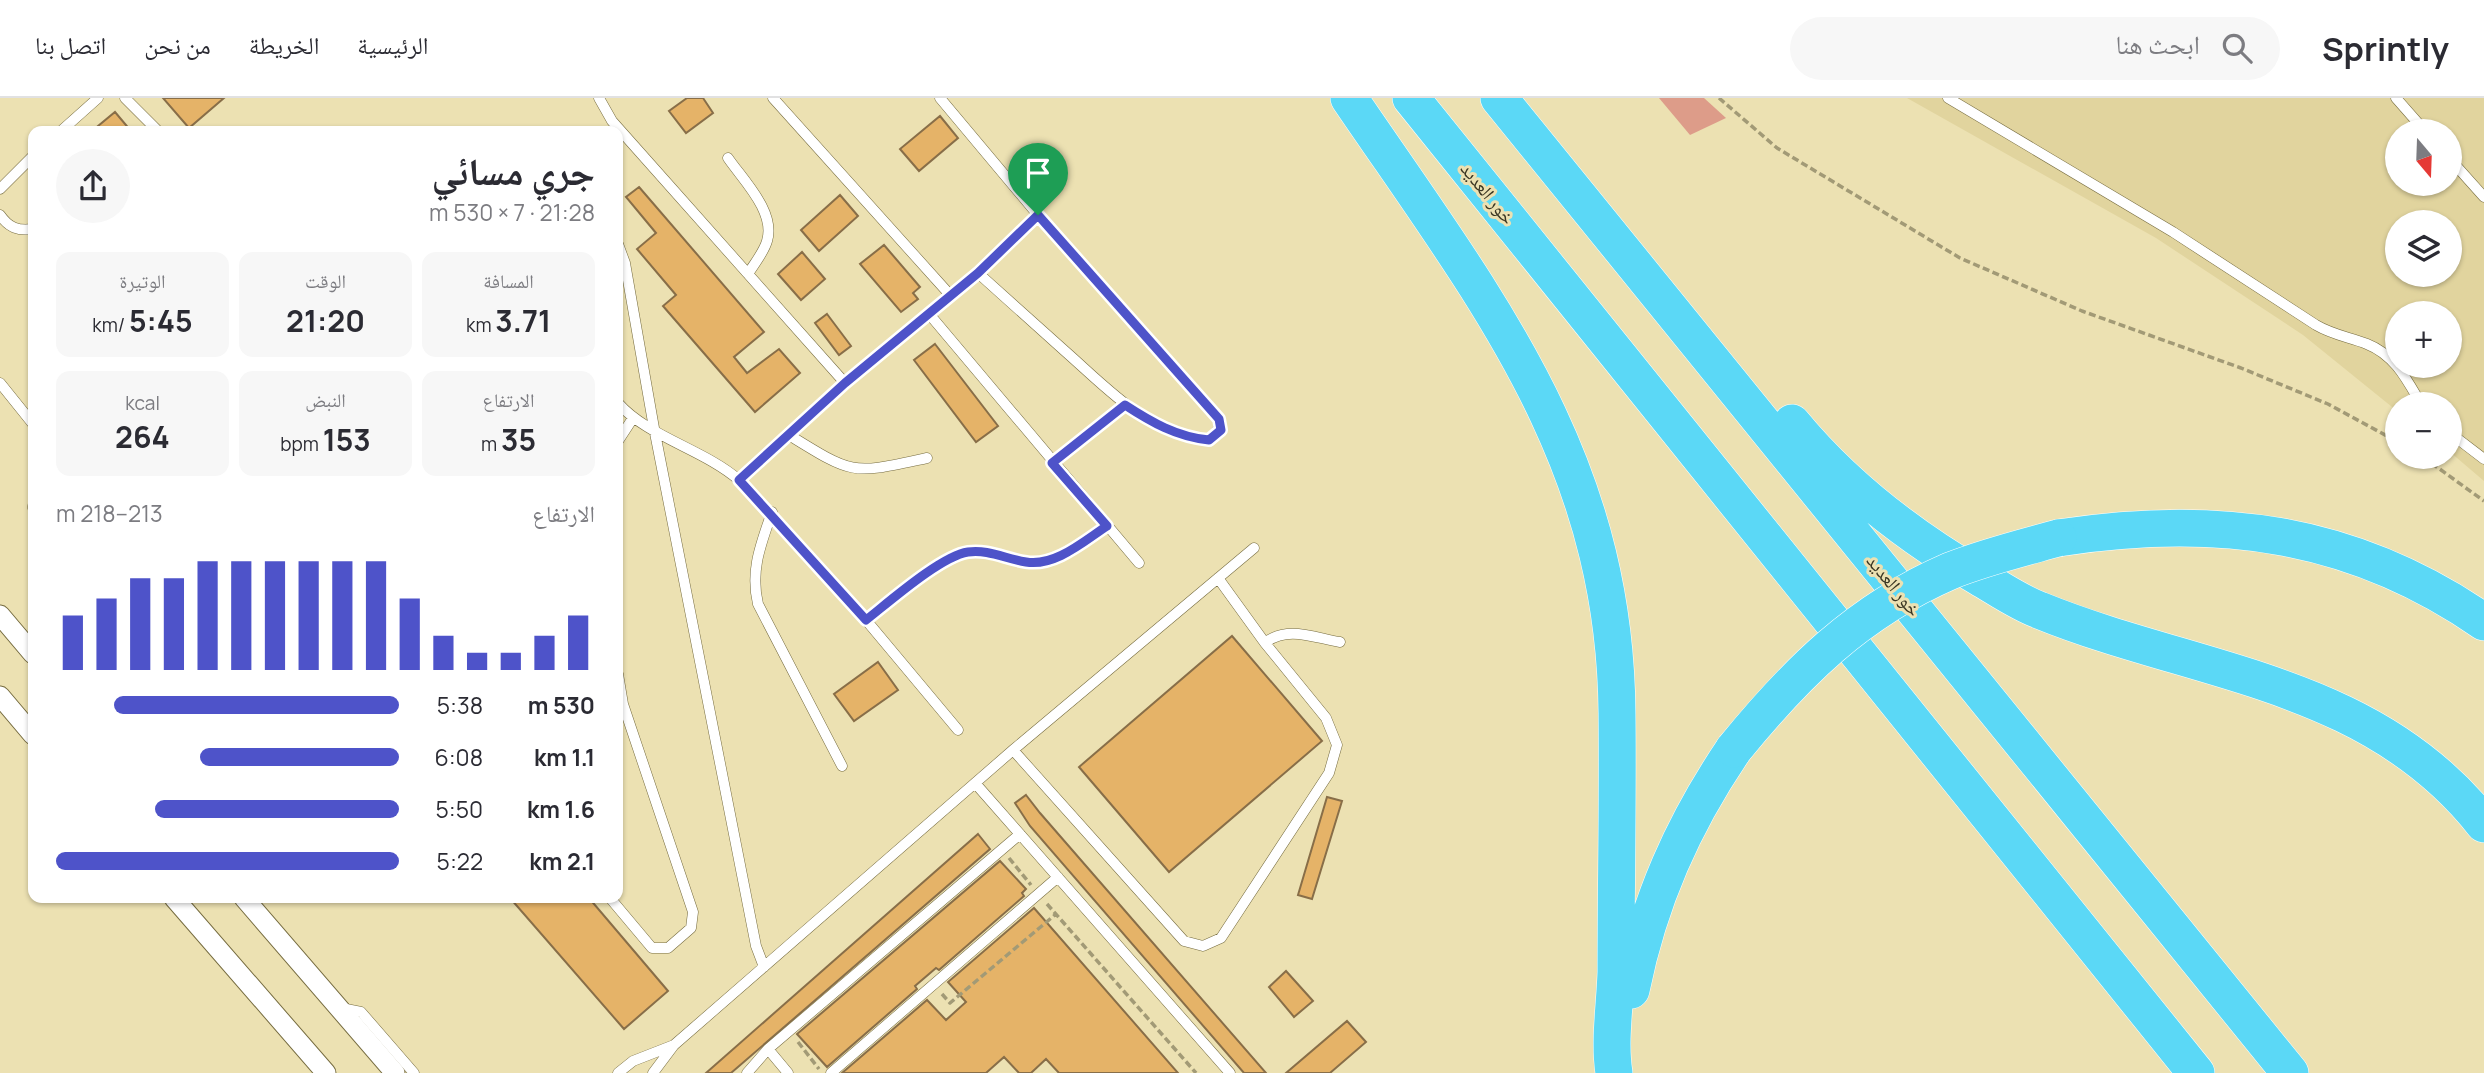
<!DOCTYPE html>
<html lang="ar">
<head>
<meta charset="utf-8">
<style>
	:root { --surface:#fff; --page:#f7f7f7; --text:#2b2b33; --muted:#7c7c81; --line:#e1e1e2; --accent:#4e53c9 }
	body { margin:0; font-family:Manrope,"Noto Naskh Arabic",sans-serif; background:var(--page); color:var(--text); direction:rtl; height:100vh; display:flex; flex-direction:column; font-size:26px; white-space:nowrap }
	* { box-sizing:border-box; margin:0 }
	p { font-size:23px; color:var(--muted) }
	.icon { flex:none; width:38px; height:38px; fill:none; stroke:currentColor; stroke-width:2; stroke-linecap:round; stroke-linejoin:round }
	.map { position:relative; flex:1; overflow:hidden; direction:ltr }
	.side { position:absolute; left:28px; top:28px; width:595px; height:777px; display:flex; flex-direction:column; background:var(--surface); border-radius:14px; box-shadow:0 2px 5px #0004; direction:rtl }
	.side>* { flex:none }
	.needle { width:46px; rotate:161deg }
	.controls { position:absolute; left:2385px; top:21px; display:grid; gap:14px }
	.controls a { display:grid; place-items:center; width:77px; height:77px; border-radius:50%; background:var(--surface); box-shadow:0 2px 5px #0004; font-size:35px }
	.pin { position:absolute; display:grid; place-items:center; width:60px; height:60px; color:#fff; margin:-72px -30px; border-radius:50% 50% 50% 0; rotate:-45deg; box-shadow:0 0 7px #0007 }
	.pin .icon { rotate:45deg }
	.round { display:grid; place-items:center; flex:none; width:74px; height:74px; border-radius:37px; background:var(--page) }
	.summary { display:flex; align-items:center; justify-content:space-between; height:119px; padding:0 28px }
	h1 { font-size:38px; font-weight:700; line-height:52px }
	.figures { display:grid; grid-template-columns:repeat(3,1fr); gap:10px; height:119px; padding:7px 28px }
	.figures div { display:grid; align-content:center; border-radius:14px; background:var(--page); text-align:center }
	.figures b { font-size:30px; font-weight:700 }
	.figures small { font-size:19px; font-weight:400 }
	.figures p { font-size:19px }
	.chart { height:196px; padding:14px 28px }
	.chart p { display:flex; justify-content:space-between }
	.chart svg { width:100%; height:126px; margin-top:7px; stroke:var(--accent); stroke-width:6 }
	ul { padding:0 28px; list-style:none; font-size:23px }
	li { display:grid; grid-template-columns:112px 84px 1fr; align-items:center; height:52px }
	li i { height:18px; border-radius:9px; background:var(--accent) }
	header { display:flex; align-items:center; gap:42px; box-sizing:border-box; height:98px; padding:0 35px; background:var(--surface); border-bottom:2px solid var(--line) }
	header strong { font-size:33px }
	nav { display:flex; gap:38px; margin-inline-start:auto; font-size:24px }
	.search { width:490px; height:63px; background:var(--page); display:flex; align-items:center; gap:18px; box-sizing:border-box; padding:0 24px; border-radius:38px; color:var(--muted); font-size:26px }
	.map>svg:first-child { display:block }
</style>
</head>
<body>
<header>
<strong>Sprintly</strong>
<div class="search"><svg class="icon" aria-label="search" viewBox="0 0 24 24"><circle cx="10" cy="10" r="6"/><path d="M15 15l6 6"/></svg>ابحث هنا</div>
<nav><a>الرئيسية</a><a>الخريطة</a><a>من نحن</a><a>اتصل بنا</a></nav>
</header>
<div class="map">
<svg width="2484" height="975" viewBox="0 0 2484 975">
	<rect width="100%" height="100%" fill="#ece1b2"/>
	<path fill="#e1d49e" fill-rule="evenodd" d="M1907 0H2484V383L2450 354V306H2398L2397 313 2303 237 2156 140ZM2398 33H2450V86H2398ZM2398 124H2450V177H2398ZM2398 215H2450V268H2398Z"/>
	<path fill="#dd9c89" d="M1659 0H1704L1726 20 1690 37Z"/>
	<path fill="#e5b368" stroke="#886e48" stroke-width="2" d="M163 0H224L189 30Z
		M687 0H703L713 15 686 35 669 13Z
		M115 14 131 33H92Z
		M940 18 958 40 919 73 900 51Z
		M639 89 764 234 734 259 747 275 779 251 800 275 755 314 663 208 676 197 637 151 656 135 626 99Z
		M840 97 858 118 819 153 801 132Z
		M884 147 920 189 913 195 918 201 901 214 860 166Z
		M802 154 825 181 801 202 778 176Z
		M827 216 851 248 839 257 815 225Z
		M935 246 998 328 976 344 914 262Z
		M1232 538 1322 643 1169 774 1079 669Z
		M878 564 898 592 854 623 834 596Z
		M1026 697 1040 715 1266 975H1244L1030 728 1015 705Z
		M1327 699 1342 703 1312 801 1298 797Z
		M978 736 990 751 731 975H706Z
		M1000 763 1026 791 1022 795 1024 798 939 872 936 870 915 888 917 891 827 969 797 936Z
		M510 800H589L668 893 624 931Z
		M1034 810 1178 975H1059L1046 961 1031 975H1019L1004 959 986 975H842L927 902 946 922 966 904 948 884Z
		M1286 873 1313 903 1294 919 1269 889Z
		M1347 923 1366 944 1330 975H1286Z"/>
	<g fill="none" stroke-linecap="round" stroke-linejoin="round">
		<g stroke="#766c40" stroke-width="11">
			<path id="service" d="M125 0 158 33
				M599 0 612 23 845 285
				M773 0 951 198
				M940 0 1038 117 1219 321 1218 336 1209 342C1150 338 1108 291 1066 254 1037 228 1008 202 978 175
				M1948 0 2173 134 2316 227C2333 237 2349 239 2367 246 2395 257 2407 282 2421 306
				M2396 0 2425 33
				M61 33 98 0
				M728 60C743 82 776 114 767 143 764 154 754 166 748 176
				M2450 61 2484 99
				M0 91 33 58
				M0 117C9 130 18 133 33 131
				M618 146 625 165 654 330 756 848 764 869
				M930 217 1139 465
				M0 285 33 326
				M618 305C648 339 703 351 739 382L866 522 958 632
				M2450 335 2484 361
				M789 337C855 378 852 376 927 360
				M618 343 633 320
				M1052 365 1125 307
				M739 382 845 285 978 175 1038 117
				M33 408V410
				M772 414C761 446 750 472 758 506L842 668
				M866 522C889 504 941 458 968 454 988 451 1006 461 1025 464 1055 469 1084 443 1107 428
				M1265 545C1287 527 1315 540 1340 544
				M1013 652 1184 843 1203 848 1221 840 1329 675 1337 647 1326 620 1265 545 1218 480
				M975 685 1230 975
				M610 800 652 850H668L691 830 693 814 623 606 618 576
				M341 910 361 914 414 975
				M768 951 788 975
				M618 975 633 963 674 947
				M653 975 674 947 1013 652 1254 450
				M747 975 768 951 1020 736
				M831 975 1058 779"/>
		</g>
		<g stroke="#766c40" stroke-width="21">
			<path id="minor" d="M0 517 33 556
				M0 598 33 637
				M174 800 326 975
				M244 800 395 975"/>
		</g>
		<g stroke="#fff" stroke-width="38">
			<path id="motorway" d="M1349 0C1485 200 1615 359 1617 615 1618 701 1616 788 1616 874 1615 907 1609 943 1614 975
				M1411 0 2196 975
				M1499 0 2290 975
				M1792 325C1844 388 1909 438 1979 479 1998 490 2018 504 2039 512 2196 576 2371 582 2484 726
				M2058 440C2214 416 2351 432 2484 524
				M1631 892C1649 803 1683 726 1734 651"/>
		</g>
		<path stroke="#a29a76" stroke-width="3.5" stroke-dasharray="7 3.5" stroke-linecap="butt" d="M1719 0 1777 50 1960 160 2082 213 2241 270 2328 306 2398 344
			M2423 359 2484 403
			M1009 760 1031 787
			M1047 806 1196 975
			M942 896 950 905 1056 816
			M798 944 819 971"/>
		<use href="#service" stroke="#fff" stroke-width="10"/>
		<use href="#minor" stroke="#fff" stroke-width="19"/>
		<use href="#motorway" stroke="#5bd8f6" stroke-width="37"/>
		<g stroke="#fff" stroke-width="38" stroke-linecap="butt">
			<path id="motorway-bridge" d="M1734 651C1796 575 1858 513 1950 473 1985 459 2022 450 2058 440"/>
		</g>
		<use href="#motorway-bridge" stroke="#5bd8f6" stroke-width="37"/>
	</g>
	<g fill="none" stroke-linecap="round" stroke-linejoin="round">
		<g stroke="#fff" stroke-width="14">
			<path id="route" d="M1038 117 1219 321 1221 332 1209 342C1177 339 1151 324 1125 307L1052 365 1107 428C1084 443 1055 469 1026 464 1006 461 988 451 968 454 941 458 889 504 866 522L739 382 845 285 978 175Z"/>
		</g>
		<use href="#route" stroke="#4e53c9" stroke-width="9"/>
	</g>
	<g text-anchor="middle" stroke-width="6" stroke-linejoin="round" paint-order="stroke">
		<g font-size="19" fill="#3a3623" stroke="#ece1b2">
			<text transform="translate(1488 95) rotate(51)" y="7">خور العديد</text>
			<text transform="translate(1894 487) rotate(51)" y="7">خور العديد</text>
		</g>
	</g>
</svg>
<div class="controls">
<a><svg class="needle" viewBox="-14 -14 28 28"><path d="M0-13l5 13h-10z" fill="#e53935"/><path d="M0 13l5-13h-10z" fill="#7c7c81"/></svg></a>
<a><svg class="icon" aria-label="layers" viewBox="0 0 24 24"><path d="M12 4l9 5-9 5-9-5zM3 14l9 5 9-5"/></svg></a>
<a>+</a>
<a>−</a>
</div>
<div class="pin" style="left:1038px;top:117px;background:#1e9e55"><svg class="icon" aria-label="arrive" viewBox="0 0 24 24"><path d="M6 21V4h12l-3 4 3 4H6"/></svg></div>
<section class="side">
<div class="summary"><div><h1>جري مسائي</h1><p>21:28 · 7 × 530 m</p></div><a class="round"><svg class="icon" aria-label="share" viewBox="0 0 24 24"><path d="M12 15V3M7 8l5-5 5 5M5 13v7h14v-7"/></svg></a></div>
<div class="figures">
<div><p>المسافة</p><b>3.71<small> km</small></b></div>
<div><p>الوقت</p><b>21:20</b></div>
<div><p>الوتيرة</p><b>5:45<small> /km</small></b></div>
</div>
<div class="figures">
<div><p>الارتفاع</p><b>35<small> m</small></b></div>
<div><p>النبض</p><b>153<small> bpm</small></b></div>
<div><p>kcal</p><b>264</b></div>
</div>
<div class="chart"><p><span>الارتفاع</span>213–218 m</p>
<svg viewBox="0 0 160 44" preserveAspectRatio="none"><path d="M5 44V25M15 44V19M25 44V12M35 44V12M45 44V6M55 44V6M65 44V6M75 44V6M85 44V6M95 44V6M105 44V19M115 44V32M125 44V38M135 44V38M145 44V32M155 44V25"/></svg>
</div>
<ul>
<li><b>530 m</b>5:38<i style="width:83%"></i></li>
<li><b>1.1 km</b>6:08<i style="width:58%"></i></li>
<li><b>1.6 km</b>5:50<i style="width:71%"></i></li>
<li><b>2.1 km</b>5:22<i style="width:100%"></i></li>
</ul>
</section>
</div>
</body>
</html>
